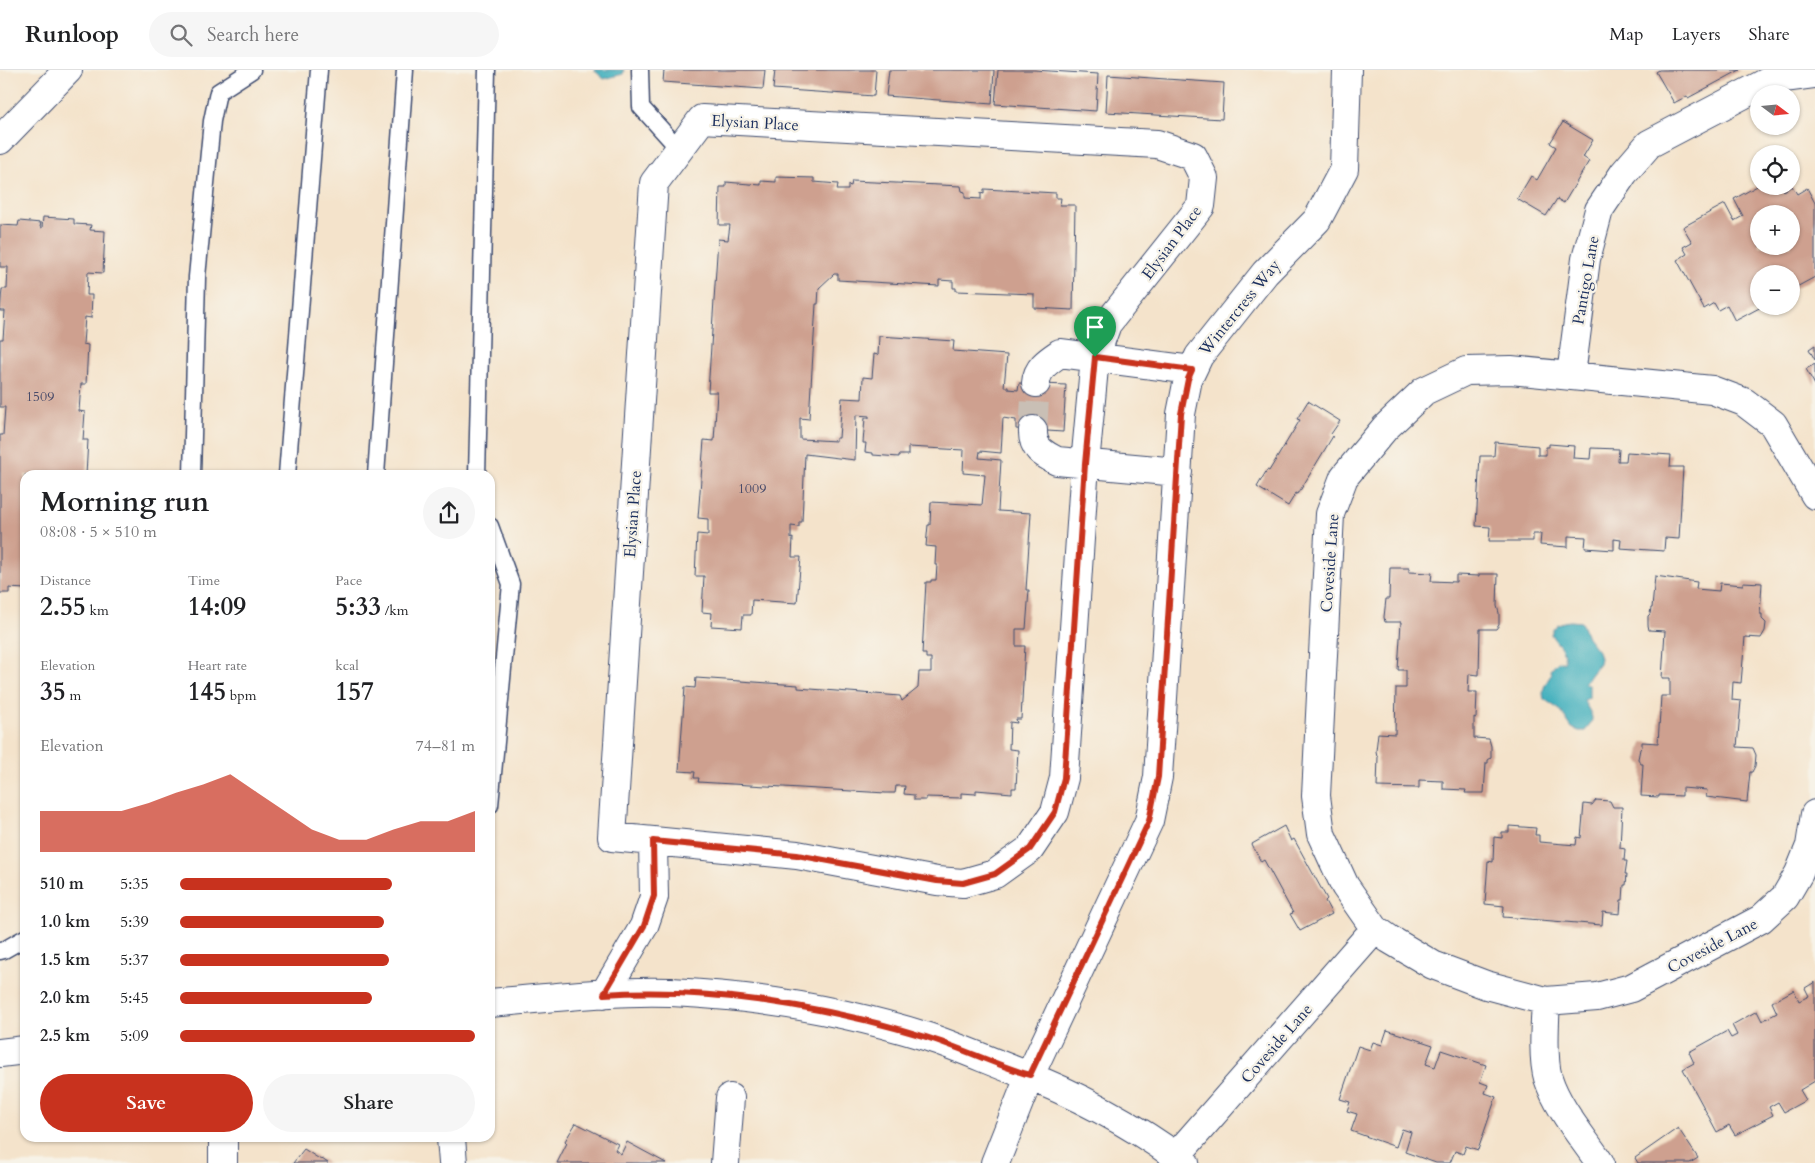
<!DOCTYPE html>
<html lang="en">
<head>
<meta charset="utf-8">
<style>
	:root { --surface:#fff; --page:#f6f6f6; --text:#202124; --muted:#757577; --line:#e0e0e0; --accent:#c8321e }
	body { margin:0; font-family:Cardo,serif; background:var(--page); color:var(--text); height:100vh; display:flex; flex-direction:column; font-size:19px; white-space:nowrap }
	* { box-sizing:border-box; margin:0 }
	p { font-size:16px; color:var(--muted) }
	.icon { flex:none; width:28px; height:28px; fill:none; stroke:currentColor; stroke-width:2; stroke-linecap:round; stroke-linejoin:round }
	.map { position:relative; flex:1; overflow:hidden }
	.sheet { position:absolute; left:20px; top:400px; width:475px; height:672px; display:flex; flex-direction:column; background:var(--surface); border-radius:15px; box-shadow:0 1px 4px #0004 }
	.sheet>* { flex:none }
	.needle { width:32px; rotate:106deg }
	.controls { position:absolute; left:1750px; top:15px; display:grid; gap:10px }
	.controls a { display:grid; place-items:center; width:50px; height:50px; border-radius:50%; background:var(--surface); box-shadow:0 1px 4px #0004; font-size:25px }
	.pin { position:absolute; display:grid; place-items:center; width:42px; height:42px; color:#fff; margin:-51px -21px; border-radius:50% 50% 50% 0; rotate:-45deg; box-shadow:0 0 5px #0007 }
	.pin .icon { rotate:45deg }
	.round { display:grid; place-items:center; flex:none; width:52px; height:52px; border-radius:26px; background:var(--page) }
	.head { display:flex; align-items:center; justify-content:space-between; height:85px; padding:0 20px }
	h1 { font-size:28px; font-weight:600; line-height:38px }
	.metrics { display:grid; grid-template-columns:repeat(3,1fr); gap:8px; height:85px; padding:5px 20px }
	.metrics div { display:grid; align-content:center }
	.metrics b { font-size:25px; font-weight:600 }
	.metrics small { font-size:14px; font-weight:400 }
	.metrics p { font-size:14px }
	.chart { height:140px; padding:10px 20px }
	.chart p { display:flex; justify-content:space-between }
	.chart svg { width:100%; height:90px; margin-top:5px; fill:var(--accent); opacity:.7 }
	.primary-button { display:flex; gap:10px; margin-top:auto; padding:10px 20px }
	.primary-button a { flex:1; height:58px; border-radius:30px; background:var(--accent); color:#fff; font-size:20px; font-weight:600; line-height:58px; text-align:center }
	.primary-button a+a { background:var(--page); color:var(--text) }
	ul { padding:0 20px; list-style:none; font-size:16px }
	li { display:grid; grid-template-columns:80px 60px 1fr; align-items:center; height:38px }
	li i { height:12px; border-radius:6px; background:var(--accent) }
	header { display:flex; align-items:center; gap:30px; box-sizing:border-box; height:70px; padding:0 25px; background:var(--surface); border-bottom:1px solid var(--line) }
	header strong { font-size:24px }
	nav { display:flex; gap:28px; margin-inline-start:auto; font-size:18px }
	.search { width:350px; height:45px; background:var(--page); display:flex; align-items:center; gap:12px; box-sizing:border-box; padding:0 18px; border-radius:28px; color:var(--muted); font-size:19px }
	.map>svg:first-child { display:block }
</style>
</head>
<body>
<header>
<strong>Runloop</strong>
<div class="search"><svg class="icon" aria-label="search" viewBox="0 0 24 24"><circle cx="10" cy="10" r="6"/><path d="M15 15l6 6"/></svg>Search here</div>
<nav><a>Map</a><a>Layers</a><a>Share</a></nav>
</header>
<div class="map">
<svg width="1815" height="1093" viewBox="0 0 1815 1093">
	<rect width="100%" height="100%" fill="#f7f3e8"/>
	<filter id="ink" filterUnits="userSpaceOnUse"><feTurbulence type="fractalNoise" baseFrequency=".02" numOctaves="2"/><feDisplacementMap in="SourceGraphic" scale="10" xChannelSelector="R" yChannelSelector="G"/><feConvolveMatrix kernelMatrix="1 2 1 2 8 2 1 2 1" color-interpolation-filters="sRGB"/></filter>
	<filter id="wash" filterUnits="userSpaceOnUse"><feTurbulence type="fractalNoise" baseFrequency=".0096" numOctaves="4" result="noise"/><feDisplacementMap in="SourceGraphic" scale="20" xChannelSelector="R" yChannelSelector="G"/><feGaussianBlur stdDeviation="1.12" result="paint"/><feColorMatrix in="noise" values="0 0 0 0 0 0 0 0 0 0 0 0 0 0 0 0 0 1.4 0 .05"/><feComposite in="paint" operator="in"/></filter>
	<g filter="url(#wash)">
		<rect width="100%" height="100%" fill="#f4e3cb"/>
		<path fill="#42b0be" stroke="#2e708e" d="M594 0H624L623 4 604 9Z
			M1571 551 1581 552 1587 567 1598 581 1600 588 1599 593 1584 613 1589 616V628L1584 630C1590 645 1598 647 1585 661H1579L1572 658 1560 640 1544 629C1541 619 1546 613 1551 605L1550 600 1558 591 1564 593C1566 577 1557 576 1551 564 1555 554 1560 552 1571 551Z"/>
		<g id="blocks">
			<path fill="#cea08f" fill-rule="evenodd" d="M664 0H765L763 19 663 12Z
				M775 0H876L874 26 773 19Z
				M889 0H994L992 34 886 26Z
				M998 0H1034L1098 4 1096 41 995 34Z
				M1659 0H1740L1688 28 1687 26 1674 33 1656 2Z
				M1108 5 1224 13 1222 49 1106 42Z
				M1563 52 1593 70 1583 87 1589 91 1564 133 1557 129 1546 146 1517 129 1531 106 1537 110 1556 77 1550 73Z
				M776 107 814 108V112L838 114 837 120H848V115L851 116 852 111 961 116 962 121 965 122V128L981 129V123L984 124V119L1056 123V128H1061L1060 135H1075L1073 240 1034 238V224L956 221V218H953V211L939 210V216L838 210V204H834L819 218 818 234H816L809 349 800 348V369L836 371V368H839L842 328 862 329 863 307 872 308 874 284 878 285 879 266 954 271 953 281 1007 285 1004 317H1008V319L1018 320 1019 313 1066 315 1063 362 1016 359V350L1003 348 1001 383 980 381 979 388 1001 390 998 441 1031 443 1026 520H1029L1026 559H1016V576H1025L1021 649H1016L1017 653 1010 652 1009 679 1018 680 1016 718H1012V723L976 720V724L961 723V728L926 727V730H914V725L904 724 905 716H896L895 723H886L698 712 699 708H694L695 702 679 701 685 617 695 618 696 608 798 615V618L900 626 902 631 918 618 919 602H931V588H926V584H922L926 512H931V510H936L937 495H935L936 477 926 476 928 455H930L931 432 982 435 985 405 963 403 964 380 908 377V385H899V387L873 385V383L865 382 866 373H863L865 348H869V346L856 345 855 390 805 384 802 452H799V457L791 456V469L793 468 792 487H801L797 533 752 530 751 545H743L742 558 711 556 712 543 702 542 704 506H695L697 464 708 465V449L698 448 704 370 714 371 717 322H708L718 169 728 170 730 155H719L720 117H726V112L761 115V111L776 112Z
				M1759 115 1782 116 1784 121 1792 116 1797 124 1807 118 1815 133V207L1791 220V204H1759V236H1763L1735 251 1727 235 1718 240 1714 233 1704 239 1677 190 1687 184 1683 177 1692 172 1683 157 1725 134 1734 151 1743 146 1734 129ZM1759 144H1791V176H1759Z
				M43 147 74 149V154L91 155 90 160 105 161 103 203 88 202 87 225H92L91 248 85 247 83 274 88 275 86 314H81L79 341 85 342 83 370H88L86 405H25V519L9 518V523H0V365H3L5 337H0V269H3L5 241H0L2 219H7L8 197H0V155L18 156 19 151 41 153 40 157 42 158Z
				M1815 275V290L1809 279Z
				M1815 294V315L1806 299Z
				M1308 331 1340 351 1331 364 1333 366 1298 424 1296 423 1288 436 1257 417 1267 400 1269 401 1300 350 1297 349Z
				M1495 372 1538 376V385H1546V377H1549V374L1574 376 1573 388 1590 389 1591 378 1619 379 1618 391H1626L1627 382 1671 385 1670 397H1683L1679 469 1665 468 1664 481 1620 478 1621 470 1614 469V480L1585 478 1586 467 1568 466V477L1540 475 1541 464H1533V471H1489L1490 457 1476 456 1480 386H1494Z
				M1390 498H1409V502L1432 503 1431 511 1456 512V505L1479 506V504H1498L1497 536 1499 543V555L1496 559H1480L1479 605 1469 604 1468 622H1477L1476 648 1474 647V668L1489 669 1491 676V688L1488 690V693H1486L1484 723H1465L1466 720 1443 719V711L1419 710V718L1377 717 1378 686H1377L1376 681 1378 663 1395 664 1396 618H1406V600H1398L1401 552H1385L1384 547 1386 529H1389Z
				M1655 506 1697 512 1696 519 1719 521 1720 513 1743 515V512L1762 513 1760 544H1762V549L1766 553 1765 561 1761 568 1745 567 1741 613 1733 612 1732 630 1741 631 1737 677 1753 678 1756 685 1755 696 1752 702H1750L1747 732 1706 727 1707 720 1682 718V726L1659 725V727L1641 726 1643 694H1641L1638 689 1640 679 1642 677V672L1658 673 1661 626H1670V608H1662L1665 561 1649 560 1648 555V546L1650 544 1651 538H1652Z
				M1596 730 1610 731 1613 737H1622L1620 778 1625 779 1624 791H1627L1625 804H1627L1626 815H1624L1623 830H1621L1620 844 1603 842 1602 855 1503 847 1504 836 1485 834 1488 791 1493 792 1494 767 1502 768V762H1509V756L1536 758 1535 765H1539V772L1576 775 1577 767 1581 768 1584 734 1592 735Z
				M1284 756 1291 771 1294 769 1327 829 1325 831 1332 844 1300 861 1290 844 1293 843 1264 790 1261 792 1252 774Z
				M1815 912V1011L1800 1020 1806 1030 1784 1042 1778 1032 1769 1037 1773 1045 1735 1065 1729 1055 1717 1062 1683 999 1694 993 1689 982 1727 961 1731 968 1737 965 1732 955 1757 941 1762 951 1777 943 1772 932 1794 920 1799 931 1809 926 1805 918Z
				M1387 960 1433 975 1426 994 1435 997 1441 980 1486 995 1480 1012 1488 1015 1485 1023 1496 1027 1478 1080 1466 1076 1463 1084 1455 1081 1450 1093H1436L1405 1082 1411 1062 1402 1059 1396 1077 1351 1061 1357 1044 1347 1041 1350 1032 1340 1029 1358 976 1370 980 1373 972 1382 975Z
				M576 1053 618 1074 615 1080 621 1084 627 1072 666 1093H557L567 1073 565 1071Z
				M1678 1058 1698 1088 1690 1093H1638L1635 1088Z
				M304 1079 321 1090 322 1089 328 1093H293Z"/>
		</g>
	</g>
	<g filter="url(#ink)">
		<use href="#blocks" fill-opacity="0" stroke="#3c4a6e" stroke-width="1"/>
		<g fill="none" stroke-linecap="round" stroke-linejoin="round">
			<path stroke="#c9bfb5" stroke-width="28" stroke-dasharray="28 14" stroke-linecap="butt" d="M1033 360 1036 313"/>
			<g stroke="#3c4a6e" stroke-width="19">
				<path id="lane" d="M640 0 641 37 679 79
					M192 405 197 207 212 51 218 22 252 0
					M287 405 319 0
					M376 405 405 0
					M477 405 487 0
					M490 456 511 514 490 735
					M0 881 4 880 25 868"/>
			</g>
			<g stroke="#3c4a6e" stroke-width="30">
				<path id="street" d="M702 49 1157 74 1193 86 1204 108 1201 136 1107 254 1095 287 1085 394 1064 708 1055 742 1030 779 995 804 963 813 937 811 797 785 612 767 654 113Z
					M0 70 68 0
					M1571 305 1586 189 1599 140 1624 103 1649 74 1771 10 1815 4
					M1036 313C1037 298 1048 291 1060 283L1192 300
					M1033 360C1032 378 1043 384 1057 391L1178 402
					M1815 425 1773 354 1744 332 1712 320 1511 300 1466 301 1424 321 1385 358 1344 407 1330 444 1316 726 1321 764 1345 816 1375 859 1389 869 1433 895 1486 915 1546 931 1597 927 1631 918 1761 849 1785 827 1799 803 1810 776 1815 744
					M604 924 644 856 654 827 653 771
					M1546 931C1545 952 1542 988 1548 1008 1558 1039 1582 1066 1600 1093
					M490 933C550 928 611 920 671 922 757 926 846 941 928 967 958 977 987 990 1016 1001 1076 1024 1134 1055 1185 1093
					M0 983 25 980
					M223 1068V1093
					M451 1068 453 1093
					M1176 1086 1375 859
					M725 1093 730 1028
					M995 1093 1030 1005 1149 751 1158 707 1181 344 1188 309 1199 286 1265 203 1317 150 1344 99 1347 0"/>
			</g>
			<use href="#lane" stroke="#fff" stroke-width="16"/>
			<use href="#street" stroke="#fff" stroke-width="28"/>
		</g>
	</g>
	<g fill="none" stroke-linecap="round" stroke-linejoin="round" filter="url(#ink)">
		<g stroke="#fff" stroke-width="10">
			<path id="route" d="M1095 287 1192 300 1188 309 1181 344 1158 707 1149 751 1030 1005C995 995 962 978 926 967 825 936 710 917 604 924L644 856 654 826 653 771 797 785 937 811 963 813 995 804 1030 779 1055 742 1064 708 1085 394Z"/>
		</g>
		<use href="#route" stroke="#c8321e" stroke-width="6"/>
	</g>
	<g text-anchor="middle" stroke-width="4.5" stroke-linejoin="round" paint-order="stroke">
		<g font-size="14" fill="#484b6a">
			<text x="40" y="331">1509</text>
			<text x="752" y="423">1009</text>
		</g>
		<g font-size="16" fill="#1b2f5e" stroke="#f7f3e8">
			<text transform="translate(755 52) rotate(3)" y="6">Elysian Place</text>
			<text transform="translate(1171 172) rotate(-53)" y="6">Elysian Place</text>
			<text transform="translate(1585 210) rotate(-80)" y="6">Pantigo Lane</text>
			<text transform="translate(1239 237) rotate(-51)" y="6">Wintercress Way</text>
			<text transform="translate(632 444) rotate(-86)" y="6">Elysian Place</text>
			<text transform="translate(1329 493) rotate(-86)" y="6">Coveside Lane</text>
			<text transform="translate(1712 875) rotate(-28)" y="6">Coveside Lane</text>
			<text transform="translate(1276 973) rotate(-49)" y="6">Coveside Lane</text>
		</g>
	</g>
</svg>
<div class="controls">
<a><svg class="needle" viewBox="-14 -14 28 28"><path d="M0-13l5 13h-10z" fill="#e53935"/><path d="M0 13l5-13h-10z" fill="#757577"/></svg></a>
<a><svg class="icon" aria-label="locate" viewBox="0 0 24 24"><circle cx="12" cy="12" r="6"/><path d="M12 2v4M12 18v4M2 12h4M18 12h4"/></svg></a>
<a>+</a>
<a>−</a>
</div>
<div class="pin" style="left:1095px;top:287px;background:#1e9e55"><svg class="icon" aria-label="arrive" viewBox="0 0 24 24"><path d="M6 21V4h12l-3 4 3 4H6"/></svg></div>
<section class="sheet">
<div class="head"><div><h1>Morning run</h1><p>08:08 · 5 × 510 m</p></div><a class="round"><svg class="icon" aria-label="share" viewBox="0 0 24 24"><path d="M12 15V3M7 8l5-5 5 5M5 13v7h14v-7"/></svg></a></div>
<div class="metrics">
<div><p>Distance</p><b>2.55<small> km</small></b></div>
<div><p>Time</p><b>14:09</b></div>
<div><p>Pace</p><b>5:33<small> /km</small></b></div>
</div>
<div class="metrics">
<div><p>Elevation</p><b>35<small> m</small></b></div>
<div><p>Heart rate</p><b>145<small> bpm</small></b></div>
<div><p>kcal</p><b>157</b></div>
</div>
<div class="chart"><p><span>Elevation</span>74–81 m</p>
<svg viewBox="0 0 160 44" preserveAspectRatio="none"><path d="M0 44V24L10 24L20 24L30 24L40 20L50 15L60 11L70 6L80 15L90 24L100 33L110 38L120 38L130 33L140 29L150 29L160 24V44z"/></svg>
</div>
<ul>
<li><b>510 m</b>5:35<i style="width:72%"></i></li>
<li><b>1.0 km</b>5:39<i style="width:69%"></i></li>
<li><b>1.5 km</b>5:37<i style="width:71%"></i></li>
<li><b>2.0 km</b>5:45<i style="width:65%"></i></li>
<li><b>2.5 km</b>5:09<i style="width:100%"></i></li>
</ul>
<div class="primary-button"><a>Save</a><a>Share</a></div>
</section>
</div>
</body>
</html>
